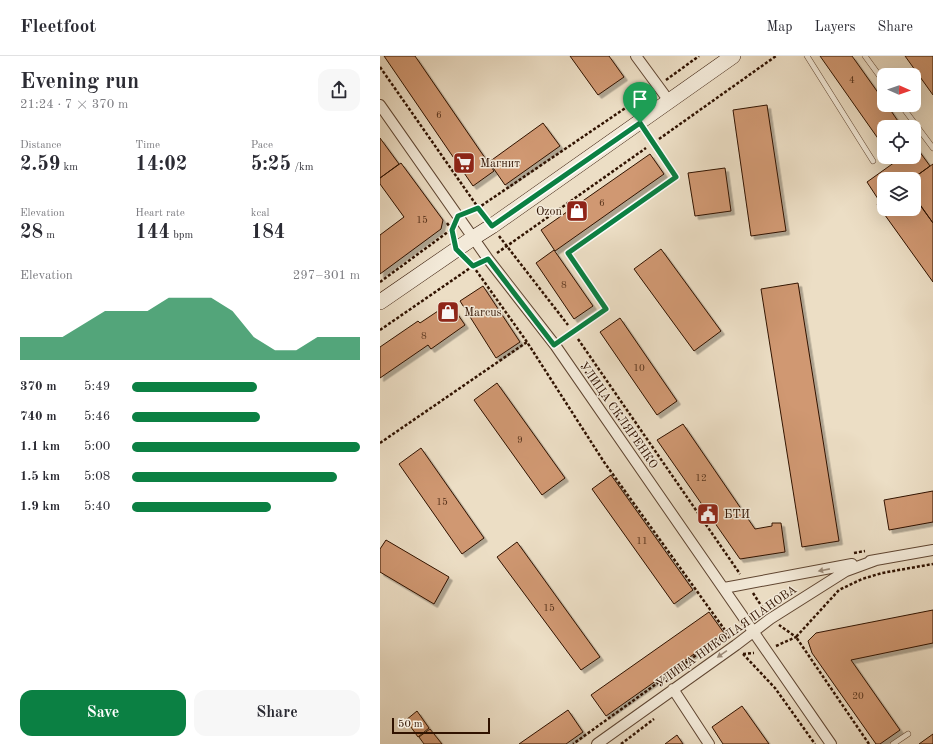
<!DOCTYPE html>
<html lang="en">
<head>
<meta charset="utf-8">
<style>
	:root { --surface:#fff; --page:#f7f7f7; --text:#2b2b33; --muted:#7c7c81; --line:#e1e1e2; --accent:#0b8043 }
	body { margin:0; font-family:"Old Standard TT",serif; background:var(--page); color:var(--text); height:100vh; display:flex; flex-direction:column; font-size:15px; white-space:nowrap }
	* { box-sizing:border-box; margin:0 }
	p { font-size:13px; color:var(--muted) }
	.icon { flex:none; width:22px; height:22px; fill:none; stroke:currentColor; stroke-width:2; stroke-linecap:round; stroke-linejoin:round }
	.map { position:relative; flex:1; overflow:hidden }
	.panel { display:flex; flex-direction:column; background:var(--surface); width:380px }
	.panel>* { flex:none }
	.needle { width:26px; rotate:92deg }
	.buttons { position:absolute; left:497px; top:12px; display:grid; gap:8px }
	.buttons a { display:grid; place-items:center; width:44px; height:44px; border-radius:8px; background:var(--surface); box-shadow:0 4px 16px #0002; font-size:20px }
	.scale { position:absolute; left:12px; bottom:10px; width:98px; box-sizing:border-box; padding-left:4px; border:2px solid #301200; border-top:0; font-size:11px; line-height:14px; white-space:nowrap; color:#301200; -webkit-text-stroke:3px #f3ead9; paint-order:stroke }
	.pin { position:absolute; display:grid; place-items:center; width:34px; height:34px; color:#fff; margin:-41px -17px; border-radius:50% 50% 50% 0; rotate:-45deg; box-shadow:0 0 4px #0007 }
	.pin .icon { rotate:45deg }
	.round { display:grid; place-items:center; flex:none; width:42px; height:42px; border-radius:12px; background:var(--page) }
	.overview { display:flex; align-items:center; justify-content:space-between; height:68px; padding:0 20px }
	h1 { font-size:22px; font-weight:700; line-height:30px }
	.stats { display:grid; grid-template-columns:repeat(3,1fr); gap:6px; height:68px; padding:4px 20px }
	.stats div { display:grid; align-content:center }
	.stats b { font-size:20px; font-weight:700 }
	.stats small { font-size:11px; font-weight:400 }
	.stats p { font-size:11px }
	.chart { height:112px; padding:8px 20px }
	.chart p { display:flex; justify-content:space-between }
	.chart svg { width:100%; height:72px; margin-top:4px; fill:var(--accent); opacity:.7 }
	.button { display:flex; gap:8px; margin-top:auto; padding:8px 20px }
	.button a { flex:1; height:46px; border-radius:12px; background:var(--accent); color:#fff; font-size:16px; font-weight:700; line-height:46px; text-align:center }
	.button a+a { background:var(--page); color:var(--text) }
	ul { padding:0 20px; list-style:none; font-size:13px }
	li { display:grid; grid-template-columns:64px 48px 1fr; align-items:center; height:30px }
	li i { height:10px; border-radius:5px; background:var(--accent) }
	header { display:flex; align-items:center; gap:24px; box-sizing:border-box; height:56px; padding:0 20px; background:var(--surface); border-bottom:1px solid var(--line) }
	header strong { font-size:19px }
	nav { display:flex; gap:22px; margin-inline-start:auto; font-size:14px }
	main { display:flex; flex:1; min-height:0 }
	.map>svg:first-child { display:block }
</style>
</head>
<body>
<header>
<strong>Fleetfoot</strong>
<nav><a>Map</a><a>Layers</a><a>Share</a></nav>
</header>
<main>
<section class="panel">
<div class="overview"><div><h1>Evening run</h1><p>21:24 · 7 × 370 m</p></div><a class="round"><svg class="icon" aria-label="share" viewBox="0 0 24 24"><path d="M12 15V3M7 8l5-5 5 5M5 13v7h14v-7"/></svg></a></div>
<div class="stats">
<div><p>Distance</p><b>2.59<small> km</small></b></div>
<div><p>Time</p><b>14:02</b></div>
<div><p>Pace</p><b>5:25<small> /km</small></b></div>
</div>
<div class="stats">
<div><p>Elevation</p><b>28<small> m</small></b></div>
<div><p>Heart rate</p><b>144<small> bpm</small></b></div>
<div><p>kcal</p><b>184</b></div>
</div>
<div class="chart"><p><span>Elevation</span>297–301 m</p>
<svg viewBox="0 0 160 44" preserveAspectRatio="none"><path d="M0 44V30L10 30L20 30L30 22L40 14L50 14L60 14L70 6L80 6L90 6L100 14L110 30L120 38L130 38L140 30L150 30L160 30V44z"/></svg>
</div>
<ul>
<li><b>370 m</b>5:49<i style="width:55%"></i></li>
<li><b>740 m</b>5:46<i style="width:56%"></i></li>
<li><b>1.1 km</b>5:00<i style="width:100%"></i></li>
<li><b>1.5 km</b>5:08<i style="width:90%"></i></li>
<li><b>1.9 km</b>5:40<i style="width:61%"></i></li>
</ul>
<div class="button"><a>Save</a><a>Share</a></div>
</section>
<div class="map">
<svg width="553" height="688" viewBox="0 0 553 688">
	<defs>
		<filter id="shadow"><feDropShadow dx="3.5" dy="3.5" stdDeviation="0" flood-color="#0004"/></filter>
	</defs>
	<rect width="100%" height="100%" fill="#ecdec5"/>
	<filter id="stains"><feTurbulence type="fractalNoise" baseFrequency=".005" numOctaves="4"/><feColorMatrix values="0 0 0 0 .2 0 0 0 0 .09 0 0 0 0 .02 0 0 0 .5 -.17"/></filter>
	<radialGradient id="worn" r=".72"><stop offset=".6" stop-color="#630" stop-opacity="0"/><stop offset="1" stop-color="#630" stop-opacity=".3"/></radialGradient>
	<path fill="#d09872" stroke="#301200" filter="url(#shadow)" d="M4 0H35L114 115 93 130Z
		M190 0H229L244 21 218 39Z
		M440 0H472L504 45V49H507L522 71H504V91Z
		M525 0H553V39Z
		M387 49 406 175 371 180 353 54Z
		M163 67 180 90 125 129 109 106Z
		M0 82 19 108 0 122Z
		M534 88 550 110 532 123H504V143L500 146 487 126 515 106 511 101H534Z
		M270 98 284 118 175 195 161 174Z
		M21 107 63 164 61 173 0 218V179L24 161 0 128V122Z
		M553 108V167L534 140V123H532Z
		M345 112 351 155 315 160 308 117Z
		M534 141 553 167V226L497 148 504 143V153H534Z
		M281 193 341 275 314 295 254 213Z
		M174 194 213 250 194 263 156 207Z
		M418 227 459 485 422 491 381 233Z
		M103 230 140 286 116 302 80 245Z
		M70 247 85 269 51 293 48 289 0 322V291L38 265 40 267Z
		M240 262 297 345 277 359 220 276Z
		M117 327 185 422 162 439 94 344Z
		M303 368 375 473 392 470V467H401L405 496 360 503 277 384Z
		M41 392 104 482 82 498 19 408Z
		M231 419 313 534 294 548 212 433Z
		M553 435V466L509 474 504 444Z
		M6 484 69 521 54 548 0 516V493Z
		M137 486 220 601 201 614 117 501Z
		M553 554V587L471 604 520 674 500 688H496L432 597 428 585 436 577Z
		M329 556 344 577 226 660 211 639Z
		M362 650 389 688H343L332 671Z
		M188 654 203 676 186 688H139Z
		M37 655 49 672 38 681 26 664Z
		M50 673 62 688H44L39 681Z
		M553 678V688H539Z
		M297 679 303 688H285Z"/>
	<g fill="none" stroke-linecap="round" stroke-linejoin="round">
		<g stroke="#5f4531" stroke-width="6">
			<path id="lane" d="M427 0 493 105
				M485 0 504 26
				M521 49 553 92
				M175 289 226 253 188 197 296 121 260 68
				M513 688 528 678"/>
		</g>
		<g stroke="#5f4531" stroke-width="12">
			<path id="street" d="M256 0 289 45
				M0 49 108 203 175 289 451 688
				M490 505 553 494
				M344 532 472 508
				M293 633 329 688
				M217 688 356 589 390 563 466 515 496 504"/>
		</g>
		<g stroke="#301200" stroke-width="16">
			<path id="secondary" d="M0 246 93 182 112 170 353 0"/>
		</g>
		<path stroke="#301200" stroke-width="2.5" stroke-dasharray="3 2" stroke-linecap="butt" d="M0 11 104 160
			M286 24 319 0
			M279 83 396 0
			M88 156 98 152 269 36
			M67 167 72 174 73 181
			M119 180 188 269
			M117 197 266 92
			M86 203 93 210 147 286 224 406 347 577 193 688
			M0 226 72 173
			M0 274 93 210 99 207
			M198 283 360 518
			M0 387 147 286
			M474 497 485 495
			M373 537 384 554
			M396 590 416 581 399 569
			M363 598 374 597
			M363 598 395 632 435 688
			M241 688 274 663
			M489 688 416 581 459 534 482 523 502 517 553 508"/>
		<use href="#lane" stroke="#f3ead9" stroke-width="5"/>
		<use href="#street" stroke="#f3ead9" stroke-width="10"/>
		<use href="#secondary" stroke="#f3ead9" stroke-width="15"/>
	</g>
	<defs><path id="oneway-solid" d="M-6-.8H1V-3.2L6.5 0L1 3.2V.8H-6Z"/></defs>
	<g fill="#9b8977">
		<use href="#oneway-solid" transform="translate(444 514) rotate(169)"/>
		<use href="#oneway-solid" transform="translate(342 598) rotate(145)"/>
	</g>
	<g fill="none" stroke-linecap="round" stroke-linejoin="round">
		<g stroke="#fff" stroke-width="8">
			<path id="route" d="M260 67 296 121 188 197 226 253 174 289 108 203 93 210 76 193 72 174 78 160 98 152 112 170Z"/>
		</g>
		<use href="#route" stroke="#0b8043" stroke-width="5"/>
	</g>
	<defs>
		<g id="supermarket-square" transform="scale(1.15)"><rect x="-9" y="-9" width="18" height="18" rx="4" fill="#8f2418" stroke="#f3ead9"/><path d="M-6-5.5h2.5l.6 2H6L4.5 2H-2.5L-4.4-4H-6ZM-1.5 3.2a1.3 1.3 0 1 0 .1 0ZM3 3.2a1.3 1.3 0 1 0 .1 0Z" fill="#fff"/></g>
		<g id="shop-square" transform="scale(1.15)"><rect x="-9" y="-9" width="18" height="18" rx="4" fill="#8f2418" stroke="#f3ead9"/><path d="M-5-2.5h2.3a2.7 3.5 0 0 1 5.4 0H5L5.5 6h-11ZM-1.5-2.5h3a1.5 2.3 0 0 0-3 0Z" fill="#fff"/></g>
		<g id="civic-square" transform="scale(1.15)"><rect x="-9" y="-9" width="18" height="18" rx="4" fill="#8f2418" stroke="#f3ead9"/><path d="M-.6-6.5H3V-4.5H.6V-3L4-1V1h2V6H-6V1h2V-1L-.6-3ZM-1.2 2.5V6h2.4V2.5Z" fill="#fff"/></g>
	</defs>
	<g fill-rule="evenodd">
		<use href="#supermarket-square" x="84" y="107"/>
		<use href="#shop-square" x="197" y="155"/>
		<use href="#shop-square" x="68" y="256"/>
		<use href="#civic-square" x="328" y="458"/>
	</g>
	<g text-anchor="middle" stroke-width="3" stroke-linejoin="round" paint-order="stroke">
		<g font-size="10" fill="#58341c">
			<text x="472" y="27">4</text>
			<text x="59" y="62">6</text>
			<text x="222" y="150">6</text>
			<text x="42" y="167">15</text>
			<text x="184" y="232">8</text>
			<text x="44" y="283">8</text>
			<text x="259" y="315">10</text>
			<text x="140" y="387">9</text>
			<text x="321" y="425">12</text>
			<text x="62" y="449">15</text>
			<text x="262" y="488">11</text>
			<text x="169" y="555">15</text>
			<text x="478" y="643">20</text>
		</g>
		<g font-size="12" fill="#301200" stroke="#f3ead9" text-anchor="start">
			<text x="100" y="111">Магнит</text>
			<text x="182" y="159" text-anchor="end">Ozon</text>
			<text x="84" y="260">Marcus</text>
			<text x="344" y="462">БТИ</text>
		</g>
		<g font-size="12" fill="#301200" stroke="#f3ead9">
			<text transform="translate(239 359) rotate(55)" y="4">УЛИЦА СКЛЯРЕНКО</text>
			<text transform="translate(346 580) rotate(-35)" y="4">УЛИЦА НИКОЛАЯ ПАНОВА</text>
		</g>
	</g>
	<rect width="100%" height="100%" filter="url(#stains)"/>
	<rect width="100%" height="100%" fill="url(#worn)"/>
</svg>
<div class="buttons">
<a><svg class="needle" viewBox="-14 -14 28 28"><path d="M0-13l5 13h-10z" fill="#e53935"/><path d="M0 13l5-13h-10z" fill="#7c7c81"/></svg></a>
<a><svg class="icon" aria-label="locate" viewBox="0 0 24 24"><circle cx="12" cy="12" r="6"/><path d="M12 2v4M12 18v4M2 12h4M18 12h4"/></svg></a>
<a><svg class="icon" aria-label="layers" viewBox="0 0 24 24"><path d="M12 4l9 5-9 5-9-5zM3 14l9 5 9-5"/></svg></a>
</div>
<div class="scale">50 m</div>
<div class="pin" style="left:260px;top:67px;background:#1e9e55"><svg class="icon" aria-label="arrive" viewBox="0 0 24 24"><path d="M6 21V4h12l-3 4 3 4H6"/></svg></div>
</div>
</main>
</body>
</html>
